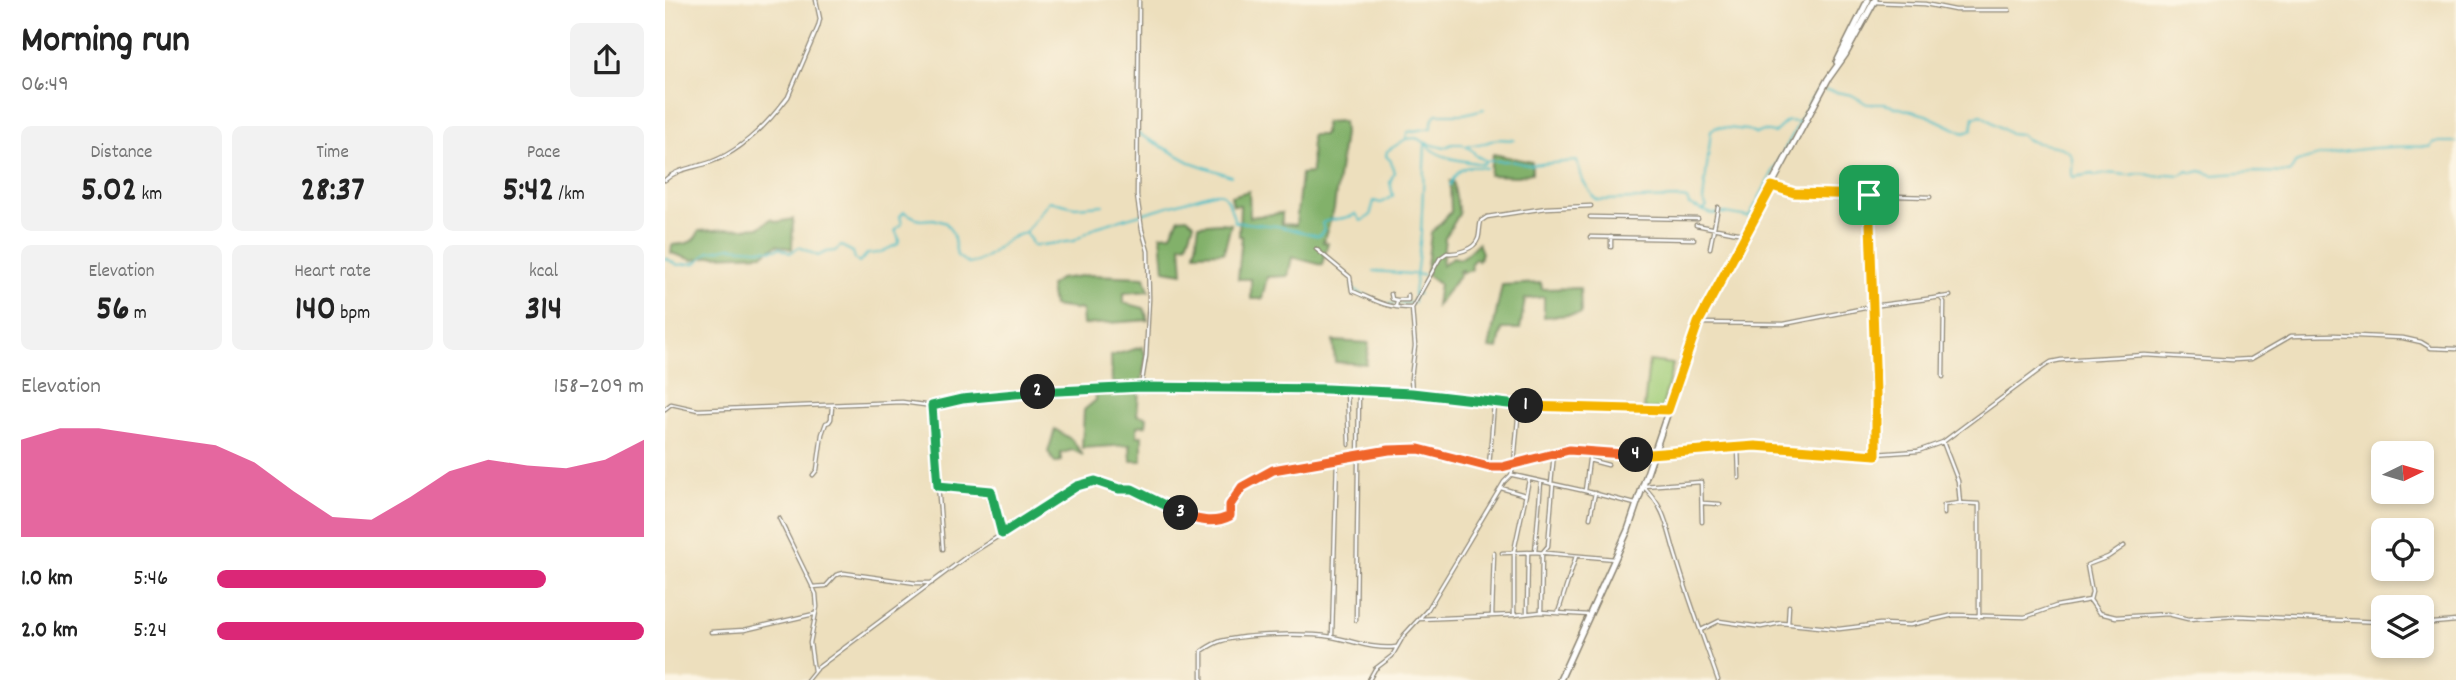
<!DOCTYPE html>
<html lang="en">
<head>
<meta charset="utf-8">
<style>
	:root { --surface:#fff; --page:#f2f2f2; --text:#222; --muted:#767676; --accent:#db2777 }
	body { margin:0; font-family:Dekko,sans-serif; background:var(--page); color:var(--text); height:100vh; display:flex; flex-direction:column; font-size:26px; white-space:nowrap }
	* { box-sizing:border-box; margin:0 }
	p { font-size:23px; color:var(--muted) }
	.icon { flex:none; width:38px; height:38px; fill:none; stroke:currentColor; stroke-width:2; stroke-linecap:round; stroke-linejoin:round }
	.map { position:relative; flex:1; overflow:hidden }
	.drawer { display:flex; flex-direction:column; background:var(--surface); width:665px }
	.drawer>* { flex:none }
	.needle { width:46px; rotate:85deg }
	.controls { position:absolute; left:1706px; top:441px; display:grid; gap:14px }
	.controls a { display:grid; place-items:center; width:63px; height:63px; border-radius:10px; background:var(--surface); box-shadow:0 4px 10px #0003; font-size:35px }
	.pin { position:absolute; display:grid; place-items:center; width:60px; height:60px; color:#fff; margin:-30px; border-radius:14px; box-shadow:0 4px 10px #0006 }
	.km { position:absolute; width:35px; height:35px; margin:-18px; border-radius:50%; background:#222; color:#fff; font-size:19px; line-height:35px; text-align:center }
	.round { display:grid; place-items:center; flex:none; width:74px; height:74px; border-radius:10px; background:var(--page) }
	.headline { display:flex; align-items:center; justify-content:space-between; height:119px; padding:0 21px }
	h1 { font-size:38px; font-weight:700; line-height:52px }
	.stats { display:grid; grid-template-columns:repeat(3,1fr); gap:10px; height:119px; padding:7px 21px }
	.stats div { display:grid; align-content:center; border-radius:10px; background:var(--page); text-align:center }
	.stats b { font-size:35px; font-weight:700 }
	.stats small { font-size:19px; font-weight:400 }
	.stats p { font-size:19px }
	.chart { height:196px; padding:14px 21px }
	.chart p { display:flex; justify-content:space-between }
	.chart svg { width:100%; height:126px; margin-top:7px; fill:var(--accent); opacity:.7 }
	ul { padding:0 21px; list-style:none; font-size:23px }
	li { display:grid; grid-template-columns:112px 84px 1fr; align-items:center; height:52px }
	li i { height:18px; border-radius:9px; background:var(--accent) }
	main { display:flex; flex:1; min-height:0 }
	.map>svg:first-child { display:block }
</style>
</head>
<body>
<main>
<section class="drawer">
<div class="headline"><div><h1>Morning run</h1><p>06:49</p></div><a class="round"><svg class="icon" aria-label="share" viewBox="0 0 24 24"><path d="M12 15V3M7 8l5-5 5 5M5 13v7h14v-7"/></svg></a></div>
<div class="stats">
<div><p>Distance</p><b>5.02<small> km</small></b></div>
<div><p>Time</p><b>28:37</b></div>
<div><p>Pace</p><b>5:42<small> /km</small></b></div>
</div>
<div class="stats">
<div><p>Elevation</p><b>56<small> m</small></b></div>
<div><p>Heart rate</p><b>140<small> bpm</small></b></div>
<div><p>kcal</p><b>314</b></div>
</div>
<div class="chart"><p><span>Elevation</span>158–209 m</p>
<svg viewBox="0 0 160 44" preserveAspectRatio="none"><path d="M0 44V10L10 6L20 6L30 8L40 10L50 12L60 18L70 28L80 37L90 38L100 30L110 21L120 17L130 19L140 20L150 17L160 10V44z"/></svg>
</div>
<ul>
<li><b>1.0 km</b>5:46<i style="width:77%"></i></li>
<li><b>2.0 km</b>5:24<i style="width:100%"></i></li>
</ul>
</section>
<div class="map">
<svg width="1791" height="680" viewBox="0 0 1791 680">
	<rect width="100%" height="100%" fill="#fcf5e5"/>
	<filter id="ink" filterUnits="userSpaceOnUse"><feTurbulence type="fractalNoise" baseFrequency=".0143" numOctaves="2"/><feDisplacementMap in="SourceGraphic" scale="14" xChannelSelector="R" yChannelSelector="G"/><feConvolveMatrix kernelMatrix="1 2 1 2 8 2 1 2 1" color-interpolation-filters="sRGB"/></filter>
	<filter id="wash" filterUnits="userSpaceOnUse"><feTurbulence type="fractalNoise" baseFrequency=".00686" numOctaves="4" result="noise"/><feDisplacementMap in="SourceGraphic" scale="28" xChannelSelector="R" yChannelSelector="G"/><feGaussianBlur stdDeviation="1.57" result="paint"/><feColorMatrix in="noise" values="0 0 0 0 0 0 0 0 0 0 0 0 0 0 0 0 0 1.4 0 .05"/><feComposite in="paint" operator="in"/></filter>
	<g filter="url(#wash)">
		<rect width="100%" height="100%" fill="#eddfbd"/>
		<path fill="#a3ce7a" stroke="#677c52" stroke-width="2" d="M984 361 1008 364 997 409H979Z"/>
		<path fill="#82b16a" stroke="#566e4a" stroke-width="2" d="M678 121 679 133 669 209 658 242 663 243 657 265 627 257 623 276 602 277 597 299H586V279H573L577 236H574L575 205H568L566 196 584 191 585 217 617 213V224L631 225 636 174 647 173 646 135H659L660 122Z
			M828 154 867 162V173L851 176 824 175Z
			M785 181H788L794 214 780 238 777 265 788 257 796 259 813 243 817 253 813 261 811 258 806 263 807 270 797 273V270L794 271 795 275 771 306 774 284 761 274 766 233 786 212Z
			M522 217 529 223 522 244 516 245 518 273 499 270 496 235 506 234 514 218Z
			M106 219 112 222 128 219 127 249 112 245 98 254 47 256 28 260 6 253 7 245C20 244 29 244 34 231L95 227Z
			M553 223 566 224 559 252 530 253 534 225Z
			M424 275 480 277 484 291 459 293V303L479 308 483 320 418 325 417 310 388 306 385 286 394 279Z
			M876 283 877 289 915 288 916 314 879 317V297L860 299 855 329H837L833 349 824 348 837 285Z
			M668 341 704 343 701 364 670 362Z
			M477 347 481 356 476 387 447 383 446 356Z
			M438 388 474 392 472 415 482 417 481 425 472 426V436H477V461H466L465 445 417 448 419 410 431 400 430 389Z
			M390 429 407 440 418 455 408 450 396 453V461L390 463 383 452Z"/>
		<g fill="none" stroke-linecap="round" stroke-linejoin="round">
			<path stroke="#4fbec6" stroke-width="2" d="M1160 90 1187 95 1202 104H1219L1261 115 1299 133 1307 130 1309 117 1316 115 1344 133 1355 134C1369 149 1398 141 1406 155 1409 161 1406 170 1407 177L1428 174 1430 176C1446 172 1449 174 1464 175 1468 175 1472 173 1476 173 1486 174 1492 180 1503 174L1515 175 1523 171 1528 173 1536 171 1548 175 1589 172 1625 173 1630 163C1665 150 1726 145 1764 147L1769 142H1791
				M472 133 525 162 566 176
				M741 137 743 132 766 128 768 118 771 114H799L819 109
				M761 144C772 159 800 161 818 164L820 162
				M803 145H814L832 139 849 140
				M785 185C794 166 801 165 821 168
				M1039 210 1042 207 1038 201 1046 131 1052 127 1082 130 1090 134 1098 131 1109 133 1122 121 1134 122
				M360 233 384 201 410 207 438 205
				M0 258 13 265 31 263 44 252 65 247 106 250 115 248 125 253 134 247 153 256 161 252 170 251 176 246 188 252 190 259 194 263 202 254C219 253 219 250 233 244L234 239 230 230 237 224 235 216 239 212 255 220 269 219 281 223 288 234 292 256 304 264C328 260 334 238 360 233L364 237 368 246 409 241 431 227 548 193H556L563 200 570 222 612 226 654 236 659 230 657 223C667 217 678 221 691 214L696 221 705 216 709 201 716 203 728 196 725 182 729 173 726 161 721 156 722 151 741 139 751 138 761 143 779 148 787 144H797L808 151 810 155 821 161H846L863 165 912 161 918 181 930 199 935 200 1017 198 1022 199 1024 205 1047 214 1060 213 1084 217 1147 98 1155 88
				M709 271 758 275
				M688 286V290L702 296
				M749 294 756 234 760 144
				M724 304 749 303V294H754"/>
		</g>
	</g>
	<g filter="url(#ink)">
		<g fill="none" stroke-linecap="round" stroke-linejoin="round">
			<g stroke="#8c8574" stroke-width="5">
				<path id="minor" d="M474 0 472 196 477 230 483 251 484 299 481 356 476 387
					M1209 2 1260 4 1290 10H1344
					M0 180C13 168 30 168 46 162 76 151 104 122 123 97L153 27 155 19 151 0
					M1107 186 1129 193 1265 197
					M1204 195 1211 393V454
					M925 217 1033 219
					M1031 225 1078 234
					M925 237 1029 239
					M946 247V237
					M1045 248 1053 207
					M651 249 685 277 687 291C711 300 719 308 747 308L775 258 782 253C791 254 809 250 813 239 815 234 814 227 816 221L822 217 881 208 926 206
					M726 294 727 299 732 300 731 307
					M1275 297 1279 302 1278 377
					M732 300H743V295
					M747 308 750 346 746 378 747 393
					M1033 323 1119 324 1215 305 1285 296
					M682 390 684 445
					M267 406 278 549
					M0 409 6 404 33 410 237 402 267 406 313 397 438 388 661 389 747 393 902 409 1003 410
					M1278 442 1293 481 1295 503 1314 504V617
					M1073 447 1074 478
					M925 452 920 491 970 504
					M924 460 943 465
					M824 466 829 404
					M148 475 152 470 157 434 161 423 164 422 166 419 167 406
					M848 475 920 491
					M864 480 849 551V615L876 612 924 615
					M886 484 889 454
					M275 486 326 491 332 521 337 534
					M978 486C1002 509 1002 530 1012 560 1024 600 1039 640 1053 680
					M978 486 1036 482 1037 522
					M836 488 860 495
					M1038 503 1055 504
					M1279 514V505L1295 503
					M114 518 151 594 152 607 145 643 149 671
					M925 518 930 493
					M870 552 876 482
					M837 553 870 552 950 559
					M147 587 161 586 171 575 179 573 251 583H267
					M1425 600 1427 592 1422 565 1443 557 1459 546
					M862 612 863 552
					M876 612 877 553 883 546 888 484
					M893 613 911 556
					M827 616 829 553
					M754 619 849 615
					M691 620 694 391
					M1123 624 1124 606
					M1757 624 1791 621
					M1036 630 1054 621 1096 627 1116 623 1174 629 1215 624 1245 625 1289 615 1360 617 1391 606 1425 600 1434 613 1451 617 1503 614 1523 619 1573 616 1718 622
					M46 632 79 630 149 614
					M667 636 672 458
					M142 680 151 669 301 557 412 486 430 481 454 489H467L526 518 550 521 564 516C565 505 568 494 577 487 585 481 601 472 610 470 623 466 636 466 648 464 682 458 719 444 755 449 786 453 818 472 849 464L854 406
					M537 680V651C543 647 549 643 556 641 582 634 640 633 667 637 689 641 709 650 731 647
					M704 680 710 669 727 656 739 635 763 609 839 482 846 475 849 464 904 450 977 456 1090 446 1195 455 1253 451 1278 442 1377 368 1386 362 1396 360 1480 355 1568 360 1586 359 1626 336 1669 335 1738 338 1756 342 1766 348 1791 349"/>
			</g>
			<g stroke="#8c8574" stroke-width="8">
				<path id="primary" d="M1172 62 1203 0
					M895 680 963 530 1033 323 1163 79 1180 55 1210 0"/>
			</g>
			<use href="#minor" stroke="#fff" stroke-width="2.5"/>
			<use href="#primary" stroke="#fff" stroke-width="5"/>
		</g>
	</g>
	<g fill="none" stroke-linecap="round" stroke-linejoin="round" filter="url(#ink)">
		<g stroke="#fff" stroke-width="14">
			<path id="split-1" d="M861 406 1003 410 1033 323 1107 186 1129 193 1204 195"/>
		</g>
		<g stroke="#fff" stroke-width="14">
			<path id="split-2" d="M373 392 476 387 661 389 747 393 861 406"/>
		</g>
		<g stroke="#fff" stroke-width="14">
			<path id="split-3" d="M373 392 297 399 267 406 273 486 326 491 337 534 412 486 430 481 454 489H467L516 513"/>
		</g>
		<g stroke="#fff" stroke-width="14">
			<path id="split-4" d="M516 513C530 521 550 524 565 516V505L577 487 608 470 724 450 754 449 824 467H837L904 450 971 455"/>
		</g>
		<g stroke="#fff" stroke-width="14">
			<path id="split-5" d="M971 455 1090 446 1211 455V393L1204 195"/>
		</g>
		<use href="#split-1" stroke="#f5b400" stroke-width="9"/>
		<use href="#split-2" stroke="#22a559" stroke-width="9"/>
		<use href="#split-3" stroke="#22a559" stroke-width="9"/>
		<use href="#split-4" stroke="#f0652b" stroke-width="9"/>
		<use href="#split-5" stroke="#f5b400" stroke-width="9"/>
	</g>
</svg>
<div class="controls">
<a><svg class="needle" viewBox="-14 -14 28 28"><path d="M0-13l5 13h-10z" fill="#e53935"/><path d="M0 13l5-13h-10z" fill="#767676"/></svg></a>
<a><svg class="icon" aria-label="locate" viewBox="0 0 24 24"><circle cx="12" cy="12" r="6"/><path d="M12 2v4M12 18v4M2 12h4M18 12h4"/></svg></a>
<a><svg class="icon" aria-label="layers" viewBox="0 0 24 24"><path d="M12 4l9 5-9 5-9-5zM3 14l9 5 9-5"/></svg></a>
</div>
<div class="pin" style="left:1204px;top:195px;background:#1e9e55"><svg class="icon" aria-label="arrive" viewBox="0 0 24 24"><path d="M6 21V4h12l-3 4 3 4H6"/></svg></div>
<b class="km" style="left:861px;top:406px">1</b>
<b class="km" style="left:373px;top:392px">2</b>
<b class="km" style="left:516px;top:513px">3</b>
<b class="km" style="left:971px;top:455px">4</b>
</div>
</main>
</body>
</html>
